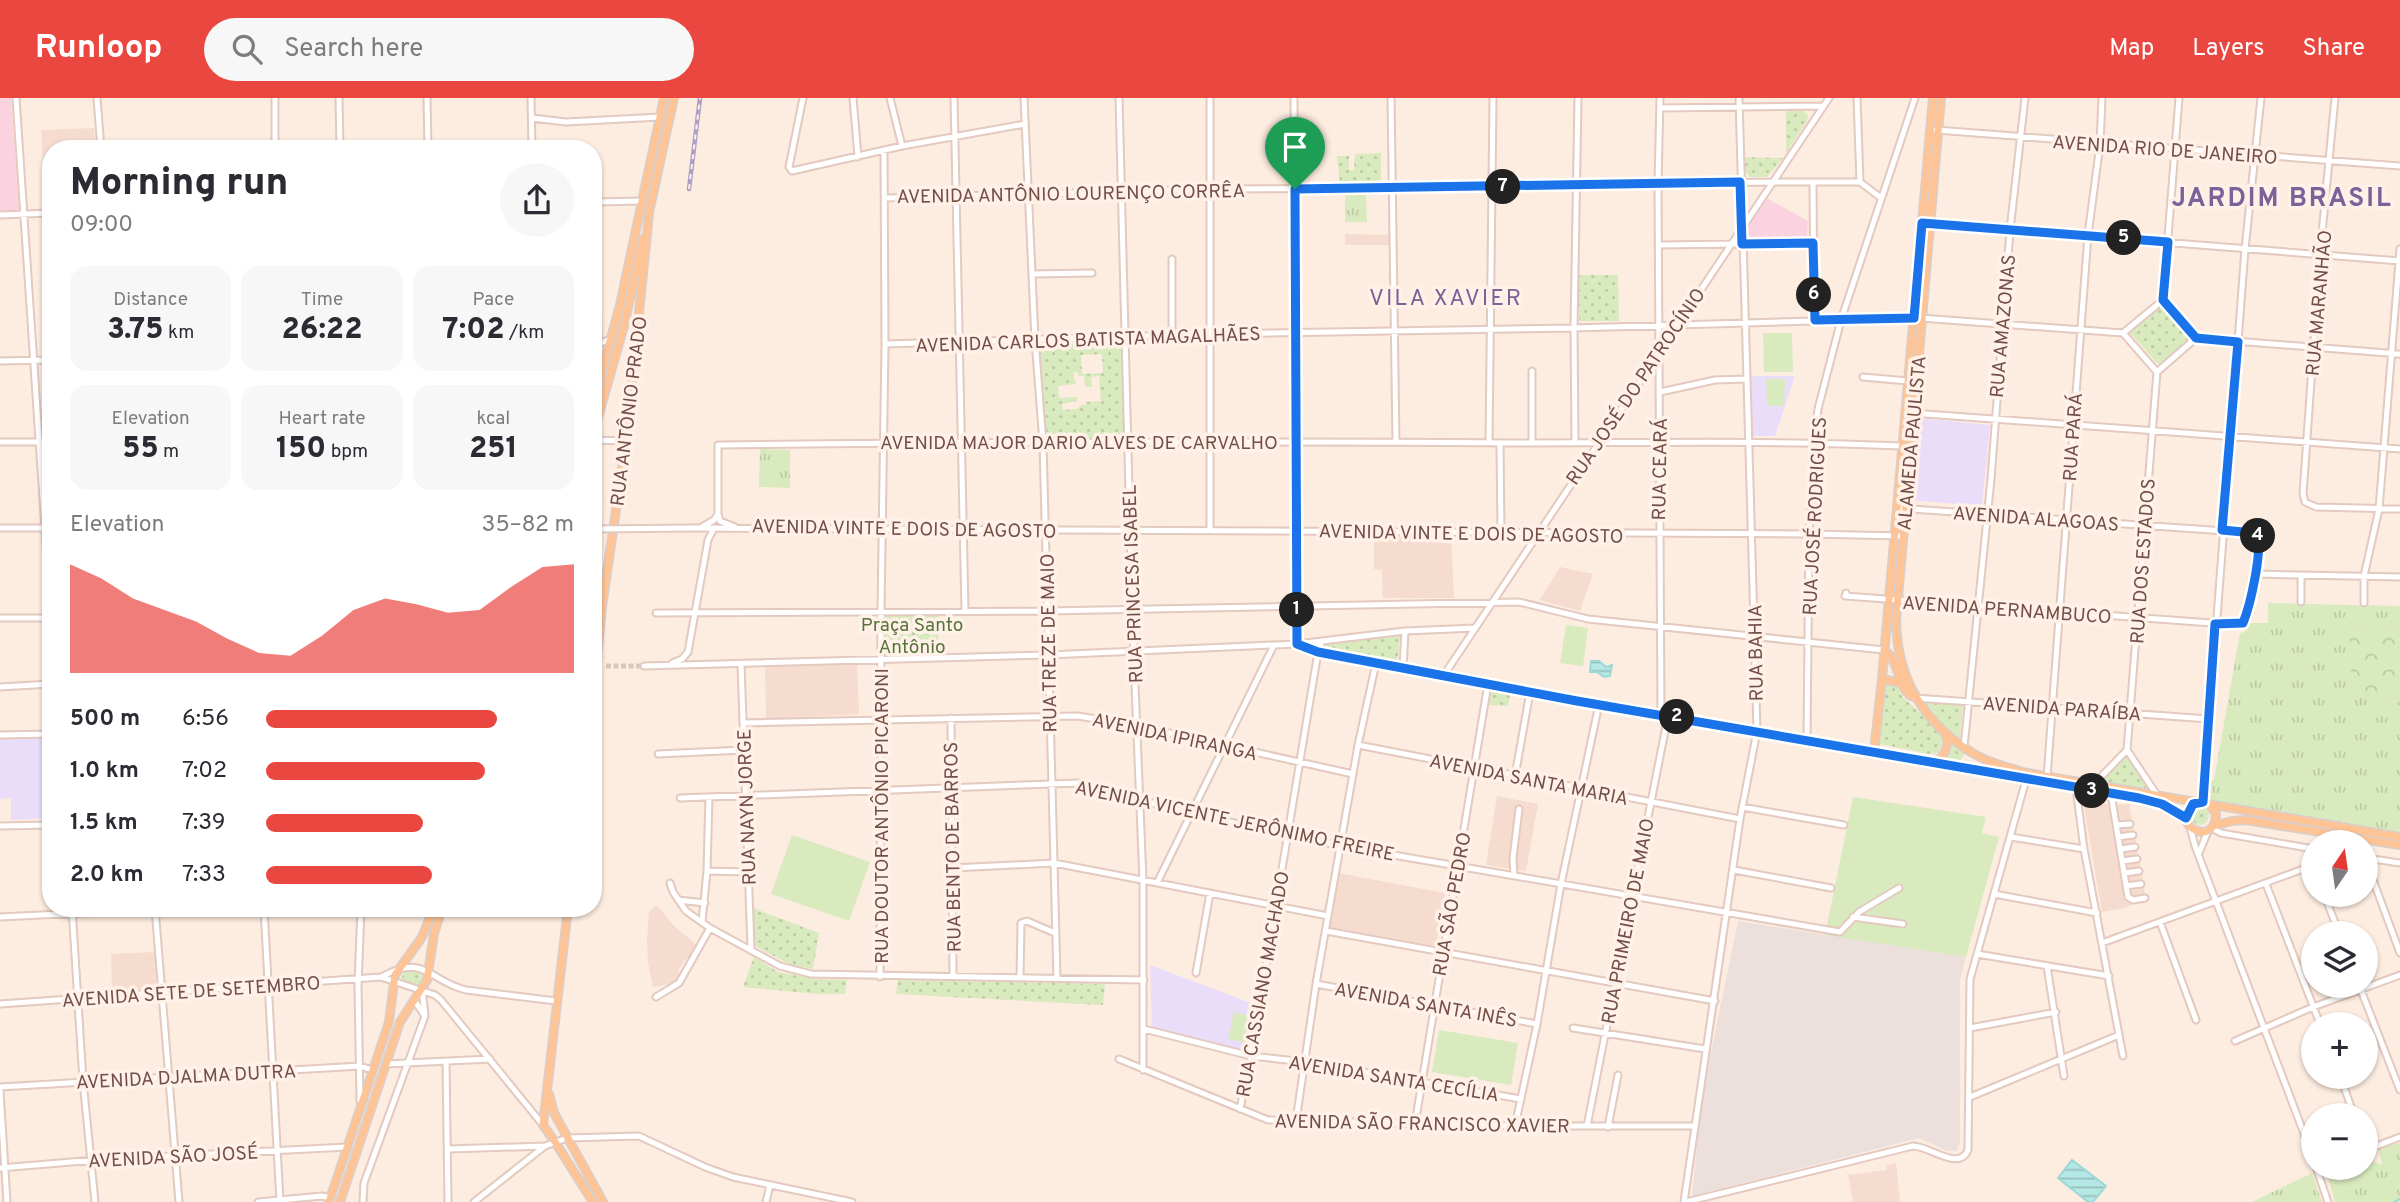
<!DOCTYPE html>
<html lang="en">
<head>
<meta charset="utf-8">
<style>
	:root { --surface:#fff; --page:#f7f7f7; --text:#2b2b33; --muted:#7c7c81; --accent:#eb4741 }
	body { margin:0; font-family:Overpass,sans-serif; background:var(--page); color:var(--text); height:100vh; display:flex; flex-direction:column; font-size:26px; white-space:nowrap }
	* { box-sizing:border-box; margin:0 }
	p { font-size:23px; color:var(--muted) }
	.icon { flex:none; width:38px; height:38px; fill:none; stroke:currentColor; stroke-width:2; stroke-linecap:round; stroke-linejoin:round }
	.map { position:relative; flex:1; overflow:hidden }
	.drawer { position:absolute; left:42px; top:42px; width:560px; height:777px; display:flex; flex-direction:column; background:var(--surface); border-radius:28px; box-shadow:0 2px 5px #0004 }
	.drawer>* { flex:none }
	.needle { width:46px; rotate:13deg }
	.controls { position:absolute; left:2301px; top:732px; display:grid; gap:14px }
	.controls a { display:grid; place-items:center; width:77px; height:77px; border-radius:50%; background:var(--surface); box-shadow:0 2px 5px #0004; font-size:35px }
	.pin { position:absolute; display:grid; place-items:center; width:60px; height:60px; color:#fff; margin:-72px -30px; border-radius:50% 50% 50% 0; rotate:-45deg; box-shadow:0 0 7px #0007 }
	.pin .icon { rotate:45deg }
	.km { position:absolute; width:35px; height:35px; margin:-18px; border-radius:50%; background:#222; color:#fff; font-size:19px; line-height:35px; text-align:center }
	.round { display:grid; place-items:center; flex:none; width:74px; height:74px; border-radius:37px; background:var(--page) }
	.head { display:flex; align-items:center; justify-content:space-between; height:119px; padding:0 28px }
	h1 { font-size:38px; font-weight:800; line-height:52px }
	.metrics { display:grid; grid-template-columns:repeat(3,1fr); gap:10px; height:119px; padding:7px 28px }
	.metrics div { display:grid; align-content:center; border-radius:18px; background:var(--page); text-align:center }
	.metrics b { font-size:30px; font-weight:800 }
	.metrics small { font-size:19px; font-weight:400 }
	.metrics p { font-size:19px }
	.chart { height:196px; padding:14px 28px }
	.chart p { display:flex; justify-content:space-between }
	.chart svg { width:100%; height:126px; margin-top:7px; fill:var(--accent); opacity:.7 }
	ul { padding:0 28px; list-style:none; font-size:23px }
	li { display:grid; grid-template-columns:112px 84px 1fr; align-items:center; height:52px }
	li i { height:18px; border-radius:9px; background:var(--accent) }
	header { display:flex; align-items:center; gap:42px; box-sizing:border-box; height:98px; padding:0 35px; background:var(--accent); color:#fff }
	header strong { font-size:33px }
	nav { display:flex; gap:38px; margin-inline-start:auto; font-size:24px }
	.search { width:490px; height:63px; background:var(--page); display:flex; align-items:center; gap:18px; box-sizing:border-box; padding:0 24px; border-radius:38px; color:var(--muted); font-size:26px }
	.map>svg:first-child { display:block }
</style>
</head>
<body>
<header>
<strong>Runloop</strong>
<div class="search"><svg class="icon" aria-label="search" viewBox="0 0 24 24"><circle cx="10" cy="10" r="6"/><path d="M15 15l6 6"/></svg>Search here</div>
<nav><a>Map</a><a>Layers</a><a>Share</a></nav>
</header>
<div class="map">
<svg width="2400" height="1104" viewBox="0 0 2400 1104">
	<defs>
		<pattern id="grass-tufts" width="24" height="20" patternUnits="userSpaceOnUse" patternTransform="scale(1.75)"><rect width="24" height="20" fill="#d9eabf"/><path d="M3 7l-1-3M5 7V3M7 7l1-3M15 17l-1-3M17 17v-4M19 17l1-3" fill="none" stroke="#becaa6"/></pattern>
		<pattern id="forest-crowns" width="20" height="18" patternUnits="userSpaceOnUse" patternTransform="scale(1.75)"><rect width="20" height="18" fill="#d9eabf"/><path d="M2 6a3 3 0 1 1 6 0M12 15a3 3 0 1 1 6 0" fill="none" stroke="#becaa6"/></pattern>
		<pattern id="park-dots" width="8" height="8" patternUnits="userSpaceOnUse" patternTransform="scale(1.75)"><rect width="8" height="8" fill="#d9eabf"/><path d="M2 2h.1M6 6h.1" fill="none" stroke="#becaa6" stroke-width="1.8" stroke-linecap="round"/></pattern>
		<pattern id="water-rules" width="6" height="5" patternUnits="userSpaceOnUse" patternTransform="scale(1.75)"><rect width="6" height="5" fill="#b5e7e4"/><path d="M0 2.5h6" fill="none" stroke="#98bebb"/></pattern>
	</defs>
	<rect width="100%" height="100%" fill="#fdece0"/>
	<path fill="#f5dccf" d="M94 30 96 51H51V111H46L41 32Z
		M1345 136 1391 137V147H1345Z
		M1374 438H1451L1454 500H1383L1382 472 1374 471Z
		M1560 469 1593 476 1580 513 1540 502Z
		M857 565 859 616 766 621 765 569Z
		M1497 698 1538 706 1526 773 1486 767Z
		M2090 701 2103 702 2107 707 2129 706 2146 801 2125 810 2102 814 2084 708Z
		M1338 775 1445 795 1436 848 1328 829Z
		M657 807 674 828 697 847 690 860H686L677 874 681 875 675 885 653 889 648 864 647 843 649 814Z
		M155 854 156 889 112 894 111 856Z
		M1896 1065 1900 1104H1853L1848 1077 1887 1072 1886 1067Z"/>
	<path fill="#ebe0dc" d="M1738 823 1966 859 1960 882V1045L1956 1053H1947L1919 1040 1692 1098 1702 997Z"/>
	<path fill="#eaddf9" d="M1750 278H1795L1775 338H1751Z
		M1917 320 1990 327 1982 408 1908 402Z
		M51 638V720L11 722V700L0 701V640Z
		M1150 867 1256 907 1249 954 1152 930Z"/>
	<path fill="#fbd3e0" d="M0 0H11L19 112 0 113Z
		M1766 100 1808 123 1807 139 1748 140 1747 128Z"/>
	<path fill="url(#grass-tufts)" d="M1345 96H1366L1367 124H1345Z
		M760 351 790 352V390L759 389Z
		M2268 505 2400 508V532L2349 530 2365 601 2400 604V735L2216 706 2209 705 2206 700 2208 683 2214 682 2240 535 2245 534 2247 525H2268Z
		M2400 1045V1104H2335L2329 1083 2336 1069H2366V1061L2382 1067 2378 1049Z
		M2312 1075 2322 1104H2252Z"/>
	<path fill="url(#forest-crowns)" d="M2349 530 2400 532V604L2365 601 2352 587Z"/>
	<path fill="url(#park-dots)" fill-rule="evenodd" d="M1786 13H1803L1808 18 1807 23 1786 55Z
		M1381 55V86H1340L1337 58H1349V72H1354L1355 56Z
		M1744 59 1783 60 1767 79H1750L1744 72Z
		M1578 177H1618L1619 223H1579Z
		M2161 208 2190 240 2159 267 2130 235Z
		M1121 242 1124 340 1047 341 1039 246ZM1102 256 1103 275 1082 276 1081 257ZM1077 274 1079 278H1084L1085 289H1092L1091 279 1099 278 1101 303 1086 304V307H1081L1077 311 1063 312 1062 306 1077 303V299L1059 300 1058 288 1076 286 1073 275Z
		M885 517H939L938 555 884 557Z
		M1400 538 1398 560 1393 564 1321 550 1324 545Z
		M1888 585 1896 587 1903 599 1941 635V649L1938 655 1929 656 1880 646 1883 589Z
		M1490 590 1511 593 1508 608 1485 607Z
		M1927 602 1963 605 1960 641 1924 608V603Z
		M1949 642 1966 653 1960 663 1944 660Z
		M2125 658 2130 660 2147 687 2145 691 2103 685 2102 682Z
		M2191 718a9 9 0 1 1 18 0a9 9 0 1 1-18 0Z
		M753 810 819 835 813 871 791 867 755 848Z
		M754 859 778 874 818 881 847 882 845 896H818L743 889Z
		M404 873H416L423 875 419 888 401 883Z
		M898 882 1105 886 1103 907 896 896Z"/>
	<path fill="#d9eabf" d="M1763 235H1792L1793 274H1764Z
		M1766 281H1785L1784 308H1767Z
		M1566 527 1588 530 1583 568 1560 565Z
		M1853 699 1986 719 1982 735 1999 739 1966 859 1825 837Z
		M792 737 870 764 849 823 771 796Z
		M1234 914 1253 919 1247 945 1228 941Z
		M1439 932 1518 945 1511 987 1432 974Z"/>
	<path fill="url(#water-rules)" stroke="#9bd9d7" stroke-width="2" d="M1591 563H1599L1606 569 1612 567 1610 578 1604 579 1597 574H1590Z
		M2072 1062 2106 1088 2093 1104H2088L2058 1080Z"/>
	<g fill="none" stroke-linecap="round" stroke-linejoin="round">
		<path stroke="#9bd9d7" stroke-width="2" d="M2394 1104 2400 1101"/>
		<path stroke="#dbc5ba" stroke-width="5" stroke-dasharray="5 2.5" stroke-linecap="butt" d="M606 568H644"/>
		<g stroke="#e3c9bf" stroke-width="9">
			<path id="minor" d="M97 0 101 51
				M339 0 340 51
				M427 0 428 51
				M531 0 532 51
				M803 0 789 69 792 73 902 48 1025 26
				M853 0 858 59
				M890 0 902 48
				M954 0 965 513
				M1024 0 1035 242 1043 345 1057 880
				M1119 0 1132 512 1143 783V972
				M1210 0V432
				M1294 0 1297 546
				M1391 0 1396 344
				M1660 0 1658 86 1661 616
				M1857 0 1860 84
				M2335 0 2320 156 2303 396 2305 404 2316 409 2400 411
				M1660 10 1823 8
				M532 20 566 24 660 19
				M1936 32 2400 68
				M275 51V0
				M1813 85 1814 222
				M886 100 1211 91 1393 90 1772 84H1860L1881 100
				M593 104 642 103
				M596 104 598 248
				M0 117 51 115
				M1922 125 2400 163
				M1658 147 1813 145
				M1172 161V237
				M1032 176 1092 175
				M2163 202 2196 240 2400 256
				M2163 202 2179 0
				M2123 235 2157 274 2196 240
				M885 246 1211 236 1574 230 1921 220 2123 235 2163 202
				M593 248 611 241
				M0 263 51 262
				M2157 274 2127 652 2157 697
				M1863 279 1908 283
				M1660 294 1715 282 1746 281
				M1912 315 2400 351
				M593 342 626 343
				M0 344H51
				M1489 345 1493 0
				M1500 345 1501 435
				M1532 345V273
				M1575 345 1574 230 1578 0
				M702 429 714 422 718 416
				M735 429 720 423 718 416V347C982 344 1246 343 1510 345 1641 345 1772 342 1902 348
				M0 430H51
				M692 430 1809 436 1903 438
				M2255 476 2400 479
				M1846 495 1845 498 2239 527 2245 521 2259 444 2257 436 2254 435 1897 410
				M2301 504V478
				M2364 505V478L2379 411 2400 151
				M656 515 1046 513 1519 504 1588 521 1884 552
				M0 520H51L16 0
				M1300 547 1318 554 1577 603 1874 654
				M672 565 682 561 688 554 708 442 714 430
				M741 566 751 851
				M644 568 1048 557 1297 546 1405 533 1475 530
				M1403 570 1405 533
				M1444 577 1829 0
				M0 589 51 586
				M1915 600 2209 621
				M951 620 953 879
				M743 625 1078 618 1138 628 1353 676
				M0 637 51 636
				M1807 641 1809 436 1814 344 1818 311 1841 222 1915 0
				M1358 647 1740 721
				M1964 649 1991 381 2010 132 2025 0
				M658 656 744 652
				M1515 678 1530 594
				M2047 679 2088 137 2100 46 2102 0
				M2094 686 2127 652
				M2076 690 2084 751 2123 958
				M2111 696 2128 799 2133 802 2145 800
				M680 700 1079 685 1192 716 1341 748 1840 834 1859 814 1899 790
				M2203 704 2245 151 2261 0
				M1742 709 1844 727
				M2117 727 2130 726
				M0 728 51 727
				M2190 729 2195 748 2314 1062
				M2212 730 2221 735 2314 751
				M2011 739 2084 751
				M2118 739 2133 737
				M2121 751 2135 749
				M2199 755 2208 733
				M2366 760 2400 765
				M2122 763 2137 761
				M2366 763 2400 855
				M953 770 1054 765 1328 818
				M1734 772 1831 790
				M707 773 748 774
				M2124 775 2139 773
				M1514 777 1513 760 1519 711
				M670 785 673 794 686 813 710 830 780 868 811 876 1144 882
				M1157 785 1274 547
				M2266 786 2320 926
				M2126 788 2141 786
				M1994 796 2097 815
				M2324 796 2339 835
				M678 802 705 805
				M72 810 83 983 95 1104
				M155 810 179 1104
				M264 810 280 1104
				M0 819 183 810
				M1853 819 1903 826
				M702 824 707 773 709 699
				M2160 824 2196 922
				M1326 833 1715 903
				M2102 845 2314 767
				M1977 856 2109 878
				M2047 868 2064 978
				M1196 875 1210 795
				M381 879 435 897 441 902 543 1027
				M880 879 881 513 885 246 884 53
				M1020 880 1021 825 1027 823 1055 835
				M1316 886 1537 926
				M2359 887 2400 992
				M422 892 425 917
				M656 899 679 885 710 830
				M0 906 381 879C427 855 426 882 466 892L556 903
				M1573 930 1705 951
				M1970 930 2056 914
				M1144 931 1251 958 1305 964 1521 1001
				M2235 943 2313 909 2400 877
				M1119 961 1268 1022 1515 1028H1695
				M446 964 448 1104
				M386 966 490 961
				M2340 978 2354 1017
				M0 989 360 968 372 972
				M0 993 7 1104
				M1970 999 2119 937
				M360 1003 358 887 361 810
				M1240 1011 1251 958 1318 554 1322 543
				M1296 1023 1316 886 1358 647 1376 565
				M1415 1026 1488 586
				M1515 1028 1537 926 1561 786 1599 606
				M1587 1028 1668 618
				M1608 1029 1618 977
				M448 1051 545 1048
				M2366 1052 2400 1039
				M2316 1069 2328 1104
				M0 1070 95 1062 347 1049
				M258 1104 322 1098 331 1100
				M363 1104 364 1085 425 918 414 902
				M474 1104 545 1048 567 1040 639 1038 705 1069 733 1079 852 1104
				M766 1104 770 1087
				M1684 1104 1740 721 1757 633 1739 0
				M1686 1104 1913 1048C1930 1048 1959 1074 1968 1052L1970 881 2026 682"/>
		</g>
		<g stroke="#d8cecb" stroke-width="10">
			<path id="major" d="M1933 0 1882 581 1874 654 2139 700 2162 706 2186 720
				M1941 0 1896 523C1897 581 1925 628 1976 657 1990 665 2007 669 2022 674L2400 739
				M648 119 674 0
				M593 305 620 207 664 0
				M593 337 624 228 643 141
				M593 537 596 517 602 509
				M1884 552C1900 562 1896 587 1911 598
				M1882 581 1901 585
				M593 601 602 509 626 343 649 116
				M1936 664C1947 655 1949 648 1945 634
				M2197 705C2163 722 2215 754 2216 716L2209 706
				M2213 728 2232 723 2246 722 2400 747
				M568 810 543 1027 555 1044 593 1104
				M549 996 554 1015 603 1104
				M329 1104 389 924 395 877 422 839 434 810
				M340 1104 400 924 427 882 434 836 442 810"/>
		</g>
		<use href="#minor" stroke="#fff" stroke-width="5"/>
		<use href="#major" stroke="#fec496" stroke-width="7"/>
		<g stroke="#ad9fc6" stroke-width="4.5">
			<path id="rail" d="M689 91 700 0"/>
		</g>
		<use href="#rail" stroke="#fff1e7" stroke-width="2" stroke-dasharray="5" stroke-linecap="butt"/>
		<g stroke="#e3c9bf" stroke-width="9" stroke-linecap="butt">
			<path id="minor-bridge" d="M593 431 692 430"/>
		</g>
		<use href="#minor-bridge" stroke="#fff" stroke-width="5"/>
	</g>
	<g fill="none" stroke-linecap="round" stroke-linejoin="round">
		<g stroke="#fff" stroke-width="14">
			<path id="route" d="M1740 84 1742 146 1813 145 1815 222 1914 220 1922 125 2168 144 2163 202 2196 240 2238 244 2222 432 2254 435 2257 436C2263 453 2250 508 2243 525L2215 526 2203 704 2193 706 2186 720 2162 706 2139 700 1577 603 1318 554 1297 546 1295 91Z"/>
		</g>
		<use href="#route" stroke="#1a73e8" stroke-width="9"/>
	</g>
	<g text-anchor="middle" stroke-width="7" stroke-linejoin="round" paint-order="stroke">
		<g font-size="19" fill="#744f47" stroke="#fff1e7">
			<text transform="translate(2165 51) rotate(4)" y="7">AVENIDA RIO DE JANEIRO</text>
			<text transform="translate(1071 95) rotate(-1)" y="7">AVENIDA ANTÔNIO LOURENÇO CORRÊA</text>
			<text transform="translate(2318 205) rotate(-85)" y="7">RUA MARANHÃO</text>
			<text transform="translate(2002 228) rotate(-85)" y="7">RUA AMAZONAS</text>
			<text transform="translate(1088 241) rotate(-2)" y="7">AVENIDA CARLOS BATISTA MAGALHÃES</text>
			<text transform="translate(1635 288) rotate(-56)" y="7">RUA JOSÉ DO PATROCÍNIO</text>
			<text transform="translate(628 313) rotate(-83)" y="7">RUA ANTÔNIO PRADO</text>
			<text transform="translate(2072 339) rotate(-86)" y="7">RUA PARÁ</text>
			<text x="1079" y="351">AVENIDA MAJOR DARIO ALVES DE CARVALHO</text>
			<text transform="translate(1911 345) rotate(-85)" y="7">ALAMEDA PAULISTA</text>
			<text transform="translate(1659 371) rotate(-89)" y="7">RUA CEARÁ</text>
			<text transform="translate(1814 418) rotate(-87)" y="7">RUA JOSÉ RODRIGUES</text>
			<text transform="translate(2036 420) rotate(4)" y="7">AVENIDA ALAGOAS</text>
			<text transform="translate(904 430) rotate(1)" y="7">AVENIDA VINTE E DOIS DE AGOSTO</text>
			<text transform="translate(1471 435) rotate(1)" y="7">AVENIDA VINTE E DOIS DE AGOSTO</text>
			<text transform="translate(2142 463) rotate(-86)" y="7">RUA DOS ESTADOS</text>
			<text transform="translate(1132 486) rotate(-92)" y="7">RUA PRINCESA ISABEL</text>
			<text transform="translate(2007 511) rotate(4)" y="7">AVENIDA PERNAMBUCO</text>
			<text transform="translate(1048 545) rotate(-91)" y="7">RUA TREZE DE MAIO</text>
			<text transform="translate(1755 555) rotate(-91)" y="7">RUA BAHIA</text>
			<text transform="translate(2062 610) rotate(4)" y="7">AVENIDA PARAÍBA</text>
			<text transform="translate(1175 638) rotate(12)" y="7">AVENIDA IPIRANGA</text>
			<text transform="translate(1529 681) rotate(11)" y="7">AVENIDA SANTA MARIA</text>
			<text transform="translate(746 709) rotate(-92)" y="7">RUA NAYN JORGE</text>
			<text transform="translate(881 718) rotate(-90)" y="7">RUA DOUTOR ANTÔNIO PICARONI</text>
			<text transform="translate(1235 722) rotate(12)" y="7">AVENIDA VICENTE JERÔNIMO FREIRE</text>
			<text transform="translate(952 749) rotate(-91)" y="7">RUA BENTO DE BARROS</text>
			<text transform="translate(1451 806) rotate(-80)" y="7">RUA SÃO PEDRO</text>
			<text transform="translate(1627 823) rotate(-79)" y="7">RUA PRIMEIRO DE MAIO</text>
			<text transform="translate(1262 886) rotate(-80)" y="7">RUA CASSIANO MACHADO</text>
			<text transform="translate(191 893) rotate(-4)" y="7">AVENIDA SETE DE SETEMBRO</text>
			<text transform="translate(1426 906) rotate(10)" y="7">AVENIDA SANTA INÊS</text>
			<text transform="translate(186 978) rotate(-3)" y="7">AVENIDA DJALMA DUTRA</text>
			<text transform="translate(1394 980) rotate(9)" y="7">AVENIDA SANTA CECÍLIA</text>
			<text transform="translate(1422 1025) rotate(1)" y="7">AVENIDA SÃO FRANCISCO XAVIER</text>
			<text transform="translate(173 1058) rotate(-3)" y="7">AVENIDA SÃO JOSÉ</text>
		</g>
		<g font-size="19" fill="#58753c" stroke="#fff1e7">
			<text x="912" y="533">Praça Santo<tspan x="912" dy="22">Antônio</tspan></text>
		</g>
		<g font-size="23" letter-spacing="2" fill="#7c6298" stroke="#fff1e7">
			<text x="1446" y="207">VILA XAVIER</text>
		</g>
		<g font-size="26" font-weight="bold" letter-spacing="2" fill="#7c6298" stroke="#fff1e7">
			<text x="2282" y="108">JARDIM BRASIL</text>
		</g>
	</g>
</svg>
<div class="controls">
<a><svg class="needle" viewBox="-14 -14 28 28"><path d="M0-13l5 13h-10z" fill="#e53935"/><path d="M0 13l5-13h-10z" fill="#7c7c81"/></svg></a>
<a><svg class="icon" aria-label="layers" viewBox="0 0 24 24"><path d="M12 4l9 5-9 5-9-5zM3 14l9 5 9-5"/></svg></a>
<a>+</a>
<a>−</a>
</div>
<div class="pin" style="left:1295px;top:91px;background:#1e9e55"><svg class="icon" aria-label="arrive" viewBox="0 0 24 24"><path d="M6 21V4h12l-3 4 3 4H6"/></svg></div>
<b class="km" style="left:1297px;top:512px">1</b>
<b class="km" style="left:1677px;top:619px">2</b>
<b class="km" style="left:2092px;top:693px">3</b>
<b class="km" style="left:2258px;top:438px">4</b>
<b class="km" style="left:2124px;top:140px">5</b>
<b class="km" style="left:1814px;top:197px">6</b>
<b class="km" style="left:1503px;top:89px">7</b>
<section class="drawer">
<div class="head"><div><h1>Morning run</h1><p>09:00</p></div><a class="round"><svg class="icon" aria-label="share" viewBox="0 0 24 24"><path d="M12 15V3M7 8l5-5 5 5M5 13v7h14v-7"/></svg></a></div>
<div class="metrics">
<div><p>Distance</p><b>3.75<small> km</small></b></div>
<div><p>Time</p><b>26:22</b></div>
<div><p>Pace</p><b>7:02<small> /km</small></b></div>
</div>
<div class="metrics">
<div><p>Elevation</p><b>55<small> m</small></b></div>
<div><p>Heart rate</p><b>150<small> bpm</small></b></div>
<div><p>kcal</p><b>251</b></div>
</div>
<div class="chart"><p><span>Elevation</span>35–82 m</p>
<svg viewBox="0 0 160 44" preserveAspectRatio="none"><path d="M0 44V6L10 11L20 18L30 22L40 26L50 32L60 37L70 38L80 31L90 22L100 18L110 20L120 23L130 22L140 14L150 7L160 6V44z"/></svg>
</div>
<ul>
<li><b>500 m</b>6:56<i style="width:75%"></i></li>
<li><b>1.0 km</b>7:02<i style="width:71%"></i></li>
<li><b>1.5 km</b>7:39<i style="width:51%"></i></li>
<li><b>2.0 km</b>7:33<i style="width:54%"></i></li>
</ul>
</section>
</div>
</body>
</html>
